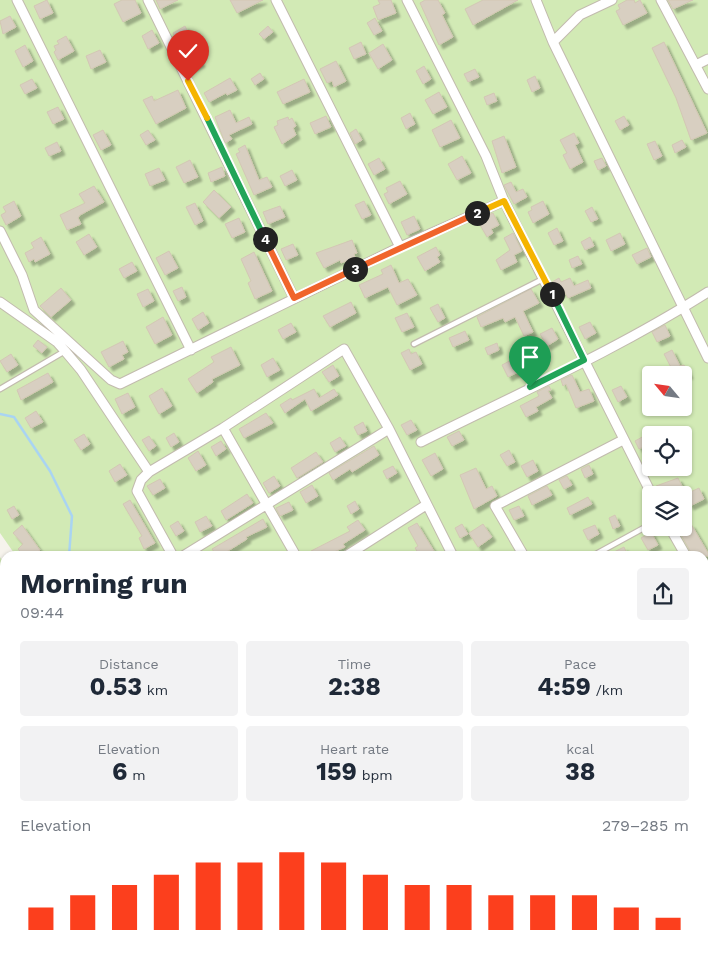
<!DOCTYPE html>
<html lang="en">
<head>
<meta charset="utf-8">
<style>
	:root { --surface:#fff; --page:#f2f2f3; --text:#1f2937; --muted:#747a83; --accent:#fc3f1d }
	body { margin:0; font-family:"Work Sans",sans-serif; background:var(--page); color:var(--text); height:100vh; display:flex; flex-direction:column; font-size:19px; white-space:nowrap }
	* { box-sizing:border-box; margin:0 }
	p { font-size:16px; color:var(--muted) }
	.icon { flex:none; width:28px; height:28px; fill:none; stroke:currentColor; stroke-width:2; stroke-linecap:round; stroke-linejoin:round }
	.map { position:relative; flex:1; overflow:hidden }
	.sheet { position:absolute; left:0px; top:551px; width:709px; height:406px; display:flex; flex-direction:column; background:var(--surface); border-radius:15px 15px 0 0; box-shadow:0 1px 4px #0004 }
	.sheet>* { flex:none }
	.needle { width:32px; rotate:299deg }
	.tools { position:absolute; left:642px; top:366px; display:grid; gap:10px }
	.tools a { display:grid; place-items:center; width:50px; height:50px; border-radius:5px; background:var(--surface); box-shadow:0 1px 4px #0004; font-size:25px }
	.pin { position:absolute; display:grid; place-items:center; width:42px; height:42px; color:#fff; margin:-51px -21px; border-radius:50% 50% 50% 0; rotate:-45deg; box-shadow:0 0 5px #0007 }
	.pin .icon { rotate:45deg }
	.km { position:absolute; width:25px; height:25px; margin:-12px; border-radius:50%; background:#222; color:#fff; font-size:14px; line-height:25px; text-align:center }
	.round { display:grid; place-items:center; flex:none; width:52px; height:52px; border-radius:5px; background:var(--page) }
	.summary { display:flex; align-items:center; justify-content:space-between; height:85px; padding:0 20px }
	h1 { font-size:28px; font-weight:700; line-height:38px }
	.metrics { display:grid; grid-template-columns:repeat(3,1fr); gap:8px; height:85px; padding:5px 20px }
	.metrics div { display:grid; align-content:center; border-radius:5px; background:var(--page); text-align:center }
	.metrics b { font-size:25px; font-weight:700 }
	.metrics small { font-size:14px; font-weight:400 }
	.metrics p { font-size:14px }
	.chart { height:140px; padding:10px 20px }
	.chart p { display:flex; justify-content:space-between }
	.chart svg { width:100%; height:90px; margin-top:5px; stroke:var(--accent); stroke-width:6 }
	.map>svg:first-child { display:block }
</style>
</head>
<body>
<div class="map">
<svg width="708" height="957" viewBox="0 0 708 957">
	<defs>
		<filter id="shadow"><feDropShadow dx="4" dy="4" stdDeviation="1" flood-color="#0004"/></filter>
	</defs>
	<rect width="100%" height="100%" fill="#f6f3ec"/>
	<path fill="#eae5da" d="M308 953H376L368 957H310Z"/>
	<path fill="#d2eab5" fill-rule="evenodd" d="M0 0H708V957H454L455 952H704V556H16L0 533ZM651 375H684V408H651ZM651 435H684V468H651ZM651 495H684V528H651Z
		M0 557 5 565V952H246L248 957H0Z"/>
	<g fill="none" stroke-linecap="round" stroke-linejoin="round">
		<path stroke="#a9d4f2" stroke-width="2.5" d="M0 414 14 417 50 471 72 516 69 556
			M234 952 236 957"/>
	</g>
	<path fill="#d8cfc1" stroke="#d3c7b4" filter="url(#shadow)" d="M47 0 53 13 40 19 34 6Z
		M122 0H135L141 13 123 22 114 4Z
		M156 0H178L160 9Z
		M230 0H263L237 13Z
		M378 0H391L396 13 378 20 373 7 380 4Z
		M425 0H438L445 13 442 15 453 37 439 45 420 3Z
		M483 0H518L473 25 465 9Z
		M627 0H634L635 3 640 0 647 13 623 25 616 11 620 9 618 5Z
		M668 0H693L673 9Z
		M10 16 16 27 3 34 0 21Z
		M375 18 382 31 374 35 367 23Z
		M185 26 189 34 186 35 201 63 189 69 173 33Z
		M268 26 273 32 264 39 259 34Z
		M152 30 159 43 148 49 142 36Z
		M66 36 74 51 58 60 54 52 56 50 54 46 59 44 57 41Z
		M361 42 366 54 354 59 349 48Z
		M664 42 707 133 691 140 676 98 652 48Z
		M383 44 392 60 378 69 369 53Z
		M25 45 33 61 23 67 15 51Z
		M100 50 106 62 91 69 86 56Z
		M336 61 346 81 334 87 332 81 327 83 320 69Z
		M424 66 431 79 423 84 416 71Z
		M475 69 479 77 468 82 464 74Z
		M260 73 264 79 255 85 251 79Z
		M535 76 540 88 532 92 527 80Z
		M230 78 237 90 227 95 226 93 209 102 204 93Z
		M32 79 37 88 25 94 20 85Z
		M304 79 310 92 283 104 277 92Z
		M178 90 186 108 156 124 143 100 152 96 154 101Z
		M439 92 447 107 433 114 425 100Z
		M494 93 497 101 487 105 484 97Z
		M58 107 64 119 53 124 47 112Z
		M230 110 236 123 249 117 252 124 229 135 232 139 225 143 215 117Z
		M410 113 415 124 406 129 401 118Z
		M326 116 331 127 315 134 310 123Z
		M624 116 629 125 620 130 615 121Z
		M288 117 289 120 292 118 296 126 293 128 296 135 282 144 274 127 278 125 277 121Z
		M451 120 460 138 440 147 432 130Z
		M356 129 362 140 355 144 350 133Z
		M103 130 111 145 101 150 93 135Z
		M148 130 155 140 146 145 140 135Z
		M574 133 579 143 575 145 583 162 570 169 563 155 567 153 560 140Z
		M504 136 516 167 502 173 492 141Z
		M682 140 686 147 675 153 672 145Z
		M655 141 662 156 654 160 647 144Z
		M57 142 61 151 49 156 45 148Z
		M245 145 259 180 267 177 272 187 254 195 236 154 240 152 238 149Z
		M462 156 471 173 457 180 448 164Z
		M379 158 385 169 374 175 368 164Z
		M602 158 606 166 598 170 594 161Z
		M190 160 198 177 184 183 176 167Z
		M222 167 225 176 211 182 208 173Z
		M159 168 165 180 150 186 145 174Z
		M292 170 297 180 285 186 280 176Z
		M400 181 407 194 389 204 384 194 388 192 386 188Z
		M511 182 516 192 523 189 527 197 514 204 504 185Z
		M94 186 104 202 80 215 78 218 81 224 67 230 60 215 85 203 79 194Z
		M214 190 231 207 219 218 203 202Z
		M14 201 21 216 6 225 1 215 6 212 3 207Z
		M364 201 371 215 362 219 355 205Z
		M543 201 549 214 533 223 528 212 532 210 531 207Z
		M195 203 203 221 195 225 186 207Z
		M280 206 285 217 268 224 263 212Z
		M592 207 598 219 591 222 585 211Z
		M493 213 499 225 491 229 493 233 487 237 477 220Z
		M414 216 420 229 407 235 401 222Z
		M239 218 245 232 232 238 225 224Z
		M557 228 563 241 554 245 548 233Z
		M513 233 522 251 514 255 517 262 501 270 496 260 510 250 504 238Z
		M620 233 625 244 611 251 606 240Z
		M89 234 97 247 84 255 76 242Z
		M41 237 50 254 35 262 34 259 29 262 25 253 34 248 31 243Z
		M590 237 594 246 585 250 581 242Z
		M352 240 357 253 354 254 355 258 341 263 340 260 324 268 316 253Z
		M293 244 298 255 286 260 281 249Z
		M436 247 440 255 437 257 440 262 425 271 417 257Z
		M647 248 651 257 637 264 632 255Z
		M169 251 178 268 165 275 156 258Z
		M254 252 272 291 255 299 248 283 251 281 241 259Z
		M578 256 582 264 572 268 569 260Z
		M132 262 137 271 124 278 119 269Z
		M391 265 399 283 408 279 417 295 397 305 388 287 365 298 359 285 383 274 381 270Z
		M559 278 561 282 570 278 574 286 588 280 591 288 568 298 564 291 558 294 552 282Z
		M182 287 186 297 178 301 173 291Z
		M61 288 71 300 51 317 40 306Z
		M148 289 154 301 143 307 137 294Z
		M531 289 539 303 523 311 533 332 524 336 515 317 505 322 503 318 481 327 477 317Z
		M351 302 356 313 330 327 323 316Z
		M438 304 445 318 438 322 430 308Z
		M203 312 209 323 198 330 192 319Z
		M407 313 414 327 402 332 395 318Z
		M163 317 172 335 155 344 146 327Z
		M590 322 596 333 585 339 579 327Z
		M291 323 296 332 283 339 278 330Z
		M665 325 670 336 657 342 652 332Z
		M552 328 558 339 547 346 540 334Z
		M465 331 469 340 453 347 449 338Z
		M38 340 47 347 42 353 33 346Z
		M123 341 128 352 122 355 124 359 109 367 101 352Z
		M497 343 499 350 488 355 485 348Z
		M231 347 240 365 212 379 213 382 197 393 188 379 214 362 211 357Z
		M409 349 411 354 416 352 422 364 410 370 401 353Z
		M672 350 680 366 684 365 689 375H675L664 354Z
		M11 354 18 365 7 372 0 361Z
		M273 358 280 370 267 377 261 365Z
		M513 359 520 371 508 377 502 365Z
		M333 365 339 376 329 382 322 372Z
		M48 373 53 382 21 400 17 390Z
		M572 375 580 392 589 389 594 401 576 408 566 384 563 386 561 380Z
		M549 386 551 390 548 391 552 398 536 407 538 411 526 417 520 406 539 396 537 392Z
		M621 386 627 397 618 402 612 390Z
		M162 388 172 406 159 414 149 396Z
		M314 389 319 398 334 389 338 395 311 411 305 399 285 413 280 405 291 398 292 400Z
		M128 393 135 407 122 414 115 399Z
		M36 411 43 422 31 428 25 418Z
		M266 413 273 423 244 438 239 429Z
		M411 420 417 430 407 435 401 425Z
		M363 422 367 431 358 435 354 427Z
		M459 431 464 440 452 446 447 437Z
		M174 433 179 442 171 447 166 438Z
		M84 434 90 444 81 450 74 440Z
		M149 436 156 446 149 451 142 440Z
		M644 436 649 444 639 449 635 441Z
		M340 437 346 446 335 452 330 443Z
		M221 441 226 449 216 456 211 447Z
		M374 446 379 455 352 472 350 469 333 480 329 473Z
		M509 450 515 462 507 466 500 455Z
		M198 451 206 465 196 471 188 458Z
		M316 452 323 462 297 478 291 468Z
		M435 453 443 469 431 476 422 460Z
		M533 460 538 471 527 477 521 466Z
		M120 464 127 475 115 482 109 471Z
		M589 465 593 474 585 478 581 469Z
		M393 466 397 473 387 479 383 471Z
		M476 468 486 489 492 486 497 496 474 509 460 475Z
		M274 476 280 486 269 493 263 483Z
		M567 476 572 485 564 489 559 480Z
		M678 478 683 488 669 495H660L656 486Z
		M160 479 165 488 153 495 147 486Z
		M312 485 318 496 306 503 300 492Z
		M547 486 552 495 532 505 528 496Z
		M699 488 704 499 690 506 684 495Z
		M247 494 253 503 226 520 221 511Z
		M588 497 592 504 570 515 567 508Z
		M130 500 155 543 144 549 139 538 142 536 123 504Z
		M355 501 359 509 351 514 347 506Z
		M289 502 293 510 280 516 276 508Z
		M14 506 19 515 12 519 7 510Z
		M519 506 524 516 514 520 509 510Z
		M615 515 620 526 613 529 609 518Z
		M206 516 212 526 200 532 195 522Z
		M263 519 267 527 246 537 247 539 220 556H217L212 549Z
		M358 520 365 530 343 544 345 547 325 556H314L311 551 350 531 347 527Z
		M178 521 184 531 176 536 170 526Z
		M417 523 434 551 426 556H420L415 548 418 546 408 528Z
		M462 524 468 534 460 538 455 528Z
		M483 524 492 537 478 547 469 533Z
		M691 524 708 553V556H693L679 531Z
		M22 525 40 550 33 556H24L18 549 23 544 13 533Z
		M595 525 599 534 588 540 583 530Z
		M651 532 658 545 648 550 641 538Z
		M624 547 628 556H606Z"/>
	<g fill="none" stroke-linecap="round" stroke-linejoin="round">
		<g stroke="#c2bbae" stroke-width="7">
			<path id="service" d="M414 344 543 279
				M0 389 65 351
				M596 554 651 524"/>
		</g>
		<g stroke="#c2bbae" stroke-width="11">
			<path id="minor" d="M17 0 191 350
				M148 0 294 298
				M276 0 400 247
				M407 0 486 156 504 201 652 495
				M536 0 553 42 708 358
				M661 0 708 89
				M553 42 580 15 612 0
				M696 65 708 59
				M0 231 22 275 34 310 111 380 120 384 400 247 504 201
				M0 302 57 342 65 351 81 370 149 472
				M421 442C517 394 617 350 708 292
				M670 528 686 556
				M173 556 137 491 141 480 149 472 223 428
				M183 556 389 429
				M296 556 223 428 344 349 389 429 453 556
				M346 556 426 505
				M524 556 495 506 623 440
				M704 587 708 595
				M704 667 708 666"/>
		</g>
		<path stroke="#c4b79f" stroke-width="2" stroke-dasharray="2.5 2.5" stroke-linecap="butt" d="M0 574 5 583
			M704 707 708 717
			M127 952 128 957"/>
		<use href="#service" stroke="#fff" stroke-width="4.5"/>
		<use href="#minor" stroke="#fff" stroke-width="9"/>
	</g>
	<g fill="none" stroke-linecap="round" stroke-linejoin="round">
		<g stroke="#fff" stroke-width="10">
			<path id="split-1" d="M530 387 584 360 552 294"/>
		</g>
		<g stroke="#fff" stroke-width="10">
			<path id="split-2" d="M477 213 504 201 552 294"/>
		</g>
		<g stroke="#fff" stroke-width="10">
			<path id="split-3" d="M355 269 477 213"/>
		</g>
		<g stroke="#fff" stroke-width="10">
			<path id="split-4" d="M265 239 294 298 355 269"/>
		</g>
		<g stroke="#fff" stroke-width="10">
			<path id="split-5" d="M207 118 265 239"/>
		</g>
		<g stroke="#fff" stroke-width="10">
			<path id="split-6" d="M188 81 207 118"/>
		</g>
		<use href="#split-1" stroke="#22a559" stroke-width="6"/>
		<use href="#split-2" stroke="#f5b400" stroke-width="6"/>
		<use href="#split-3" stroke="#f0652b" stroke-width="6"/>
		<use href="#split-4" stroke="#f0652b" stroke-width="6"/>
		<use href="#split-5" stroke="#22a559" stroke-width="6"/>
		<use href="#split-6" stroke="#f5b400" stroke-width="6"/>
	</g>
</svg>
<div class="tools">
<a><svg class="needle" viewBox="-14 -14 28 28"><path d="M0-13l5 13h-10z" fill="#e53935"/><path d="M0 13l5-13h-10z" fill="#747a83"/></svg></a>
<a><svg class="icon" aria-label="locate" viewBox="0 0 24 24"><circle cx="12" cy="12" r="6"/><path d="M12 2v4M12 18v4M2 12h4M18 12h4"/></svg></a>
<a><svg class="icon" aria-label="layers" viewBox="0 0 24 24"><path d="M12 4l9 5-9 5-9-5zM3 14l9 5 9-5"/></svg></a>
</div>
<div class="pin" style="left:530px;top:387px;background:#1e9e55"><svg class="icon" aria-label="arrive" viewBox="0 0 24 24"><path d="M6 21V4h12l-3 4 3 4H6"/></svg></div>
<div class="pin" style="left:188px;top:81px;background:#d93025"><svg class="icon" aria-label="check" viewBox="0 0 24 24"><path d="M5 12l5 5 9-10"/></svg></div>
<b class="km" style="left:552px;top:294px">1</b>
<b class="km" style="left:477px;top:213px">2</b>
<b class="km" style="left:355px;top:269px">3</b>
<b class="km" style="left:265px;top:239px">4</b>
<section class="sheet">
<div class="summary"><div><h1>Morning run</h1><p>09:44</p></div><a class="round"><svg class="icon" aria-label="share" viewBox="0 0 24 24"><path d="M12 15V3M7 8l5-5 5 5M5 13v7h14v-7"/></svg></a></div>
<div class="metrics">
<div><p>Distance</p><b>0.53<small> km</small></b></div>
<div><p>Time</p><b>2:38</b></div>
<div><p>Pace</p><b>4:59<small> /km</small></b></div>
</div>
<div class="metrics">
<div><p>Elevation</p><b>6<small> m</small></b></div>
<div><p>Heart rate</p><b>159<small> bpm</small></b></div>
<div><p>kcal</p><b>38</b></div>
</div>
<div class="chart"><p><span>Elevation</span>279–285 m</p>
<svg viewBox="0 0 160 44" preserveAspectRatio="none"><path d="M5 44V33M15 44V27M25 44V22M35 44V17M45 44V11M55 44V11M65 44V6M75 44V11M85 44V17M95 44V22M105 44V22M115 44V27M125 44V27M135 44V27M145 44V33M155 44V38"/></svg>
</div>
</section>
</div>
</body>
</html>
